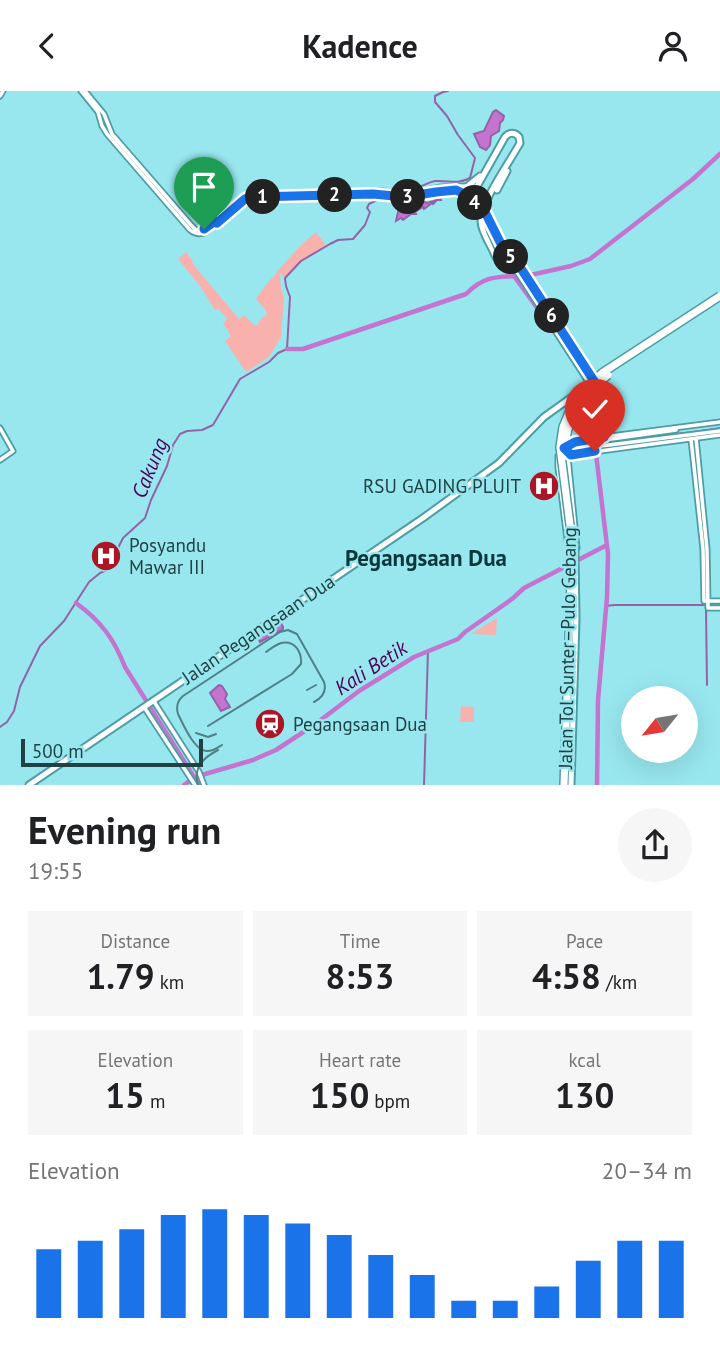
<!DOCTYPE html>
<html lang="en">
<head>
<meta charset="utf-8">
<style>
	:root { --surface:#fff; --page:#f6f6f6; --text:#202124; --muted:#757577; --accent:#1a73e8 }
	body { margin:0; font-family:"PT Sans",sans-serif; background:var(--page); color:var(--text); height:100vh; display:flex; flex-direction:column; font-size:26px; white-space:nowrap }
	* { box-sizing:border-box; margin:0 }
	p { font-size:23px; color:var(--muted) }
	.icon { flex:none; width:38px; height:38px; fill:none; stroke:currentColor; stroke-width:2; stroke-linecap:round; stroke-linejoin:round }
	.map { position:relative; height:694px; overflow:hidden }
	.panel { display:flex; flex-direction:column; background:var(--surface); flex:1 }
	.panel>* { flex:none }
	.needle { width:46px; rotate:240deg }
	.buttons { position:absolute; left:621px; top:595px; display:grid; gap:14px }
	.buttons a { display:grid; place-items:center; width:77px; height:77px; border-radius:50%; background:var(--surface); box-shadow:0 7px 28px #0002; font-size:35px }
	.scale { position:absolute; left:21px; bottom:18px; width:182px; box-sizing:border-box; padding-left:7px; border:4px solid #214245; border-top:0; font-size:19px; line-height:24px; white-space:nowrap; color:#214245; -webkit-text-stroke:5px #98e7ef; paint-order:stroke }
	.pin { position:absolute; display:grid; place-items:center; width:60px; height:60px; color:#fff; margin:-72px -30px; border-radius:50% 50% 50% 0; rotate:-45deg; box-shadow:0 0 7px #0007 }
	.pin .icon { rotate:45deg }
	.km { position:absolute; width:35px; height:35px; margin:-18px; border-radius:50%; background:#222; color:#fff; font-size:19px; line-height:35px; text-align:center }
	.round { display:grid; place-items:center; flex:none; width:74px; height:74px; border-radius:37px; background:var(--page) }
	.head { display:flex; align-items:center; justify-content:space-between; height:119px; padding:0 28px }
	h1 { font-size:38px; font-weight:600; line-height:52px }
	.stats { display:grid; grid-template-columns:repeat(3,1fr); gap:10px; height:119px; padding:7px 28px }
	.stats div { display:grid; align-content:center; border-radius:0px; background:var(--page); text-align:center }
	.stats b { font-size:35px; font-weight:600 }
	.stats small { font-size:19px; font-weight:400 }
	.stats p { font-size:19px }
	.chart { height:196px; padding:14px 28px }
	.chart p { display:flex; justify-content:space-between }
	.chart svg { width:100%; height:126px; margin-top:7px; stroke:var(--accent); stroke-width:6 }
	header { display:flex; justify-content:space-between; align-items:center; height:91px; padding:0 28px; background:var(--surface); font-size:32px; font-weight:600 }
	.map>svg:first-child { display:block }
</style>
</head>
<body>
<header><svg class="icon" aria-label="back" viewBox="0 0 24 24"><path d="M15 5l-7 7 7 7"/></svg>Kadence<svg class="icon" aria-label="person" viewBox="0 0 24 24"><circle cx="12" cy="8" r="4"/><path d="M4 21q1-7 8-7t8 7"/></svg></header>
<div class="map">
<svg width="720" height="694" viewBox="0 0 720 694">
	<rect width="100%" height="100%" fill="#98e7ef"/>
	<path fill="#f9b1ad" d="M316 141 326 154C313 165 294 171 286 187L281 183 280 184 281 199 284 206 281 246 269 266 246 281 225 250 231 245 223 232 227 228 218 217 215 219 200 195 178 168 186 161 193 170 192 172 239 228 244 224 255 235 258 234 259 230 267 223C265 215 259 214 256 207 275 183 293 160 316 141Z
		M497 527 496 544 471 543Z
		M461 615 474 616V631H460Z"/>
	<path fill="#c473ce" stroke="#9364a5" stroke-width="2" d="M496 19 504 25 503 29 500 32 499 40 491 45 490 54 486 59 480 56 474 43 484 40 493 21Z
		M437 106H440L441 109H437L433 113 432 112 424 118 423 116 415 121 416 123H411L403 129 401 127 396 130 398 121C399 119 420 110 423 109L426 112 434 110Z
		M279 532H281L283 536V538L260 551 258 546Z
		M219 594 222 595 227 603 225 608 230 616 221 620 210 602Z"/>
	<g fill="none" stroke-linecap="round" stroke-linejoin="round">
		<path stroke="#9364a5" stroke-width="2" d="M395 98C403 96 411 98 419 96 425 94 429 91 435 90 450 89 456 94 470 87L475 67 458 44 447 25 435 11V5L443 1 448 0
			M692 342 705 463
			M600 354C639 345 680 344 720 337
			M705 469 706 517
			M711 513H720
			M605 515 615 514H705
			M706 518 707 594
			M0 636 7 631 14 620 20 596 40 555 64 530 89 491 100 482 107 479 123 447 145 427 151 409 167 375 173 354 180 343 187 340 202 339 213 334 240 288 269 271 278 262 287 258 290 206 286 195 285 187 301 170 330 153 338 149 353 148 365 134 370 121 367 117 369 113 379 108
			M424 694 428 559"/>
		<path stroke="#c473ce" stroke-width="4.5" d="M514 185 548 232
			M526 185 571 175 590 168 693 88 720 63
			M287 258H303L466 203C483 186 494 186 517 185
			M76 512C101 530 114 548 125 576L199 694
			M184 694 195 686 253 669 276 659 314 634 359 600 414 566 458 548 465 541 512 508 524 497 607 454
			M597 694 598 609 607 506 608 463 596 363 597 346"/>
		<g stroke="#4d9da4" stroke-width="7">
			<path id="minor" d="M81 0 98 21 102 35 107 43 190 139C195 143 200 144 206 141L245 109 249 106 373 103 405 106 451 99 460 100 465 103
				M85 0 104 23 112 43 191 134 196 139C215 139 232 110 250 103L383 100 407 103 441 96 467 95
				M0 5 3 0
				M597 296 601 313 604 346
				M0 337 13 360 0 369
				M696 347 707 458 708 517H720
				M691 348 703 458 704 510H720
				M597 350 676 339
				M565 356 574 351 588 348 720 331
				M593 356 720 340
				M575 360 570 363 568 367 577 457
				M570 364 720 344
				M558 365V376L569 464
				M153 609 199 681 204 694
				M144 616 195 694"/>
		</g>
		<g stroke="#4d9da4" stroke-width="9">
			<path id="major" d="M469 94 480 85
				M464.5 100a5.5 5.5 0 1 1 11 0a5.5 5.5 0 1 1-11 0Z
				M497 99 507 80
				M469 105 482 122
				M493 135 504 157 519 175 594 290
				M492 138C487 125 481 112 475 99L505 46C509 41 515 41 519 46L520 52C511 69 480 112 481 130 481 140 489 151 493 160 499 174 506 180 521 179
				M572 359 595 354
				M29 694 423 427 499 372 544 326 579 301
				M571 694 576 528 575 460"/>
		</g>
		<g stroke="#4d9da4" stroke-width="10">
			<path id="highway" d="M564 694 571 491"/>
		</g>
		<use href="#minor" stroke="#fff" stroke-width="3.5"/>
		<use href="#major" stroke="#fff" stroke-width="5"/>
		<use href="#highway" stroke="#fff" stroke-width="7"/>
		<path stroke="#4f8186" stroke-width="2" d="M307 599 316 594
			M208 635 292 583 301 573C302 561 295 549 281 552 276 554 270 558 266 561
			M196 642 208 646 216 643
			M222 654C217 657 212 661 206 660 194 659 183 633 178 623 176 616 177 610 183 605L280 541 288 539 297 543 324 591C327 601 322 607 314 611
			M198 694C193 676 203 667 218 659"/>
		<g stroke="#4d9da4" stroke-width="9" stroke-linecap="butt">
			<path id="major-bridge" d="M490 139 499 159 517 179 592 295C597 311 601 332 597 348L589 352 564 358
				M573 436 575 460"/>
		</g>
		<g stroke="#4d9da4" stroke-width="10" stroke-linecap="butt">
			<path id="highway-bridge" d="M565 365C564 329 581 305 608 284
				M571 491 570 434 560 356 563 336 572 315 583 299 602 282 720 205"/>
		</g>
		<use href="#major-bridge" stroke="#fff" stroke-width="5"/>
		<use href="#highway-bridge" stroke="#fff" stroke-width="7"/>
	</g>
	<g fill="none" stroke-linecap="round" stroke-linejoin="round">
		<g stroke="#fff" stroke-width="14">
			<path id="route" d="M204 138 215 130 217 132 245 108 249 106 373 103 405 106 436 101 456 99 469 105 482 122 483 117 503 157 522 179 594 290 601 313 604 346 575 351 564 357 571 364 595 360"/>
		</g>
		<use href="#route" stroke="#1a73e8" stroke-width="9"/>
	</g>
	<defs>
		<g id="hospital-disc" transform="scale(1.575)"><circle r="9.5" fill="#ab1627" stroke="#98e7ef"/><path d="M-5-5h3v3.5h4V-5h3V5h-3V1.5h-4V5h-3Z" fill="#fff"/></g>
		<g id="station-disc" transform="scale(1.575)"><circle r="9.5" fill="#ab1627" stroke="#98e7ef"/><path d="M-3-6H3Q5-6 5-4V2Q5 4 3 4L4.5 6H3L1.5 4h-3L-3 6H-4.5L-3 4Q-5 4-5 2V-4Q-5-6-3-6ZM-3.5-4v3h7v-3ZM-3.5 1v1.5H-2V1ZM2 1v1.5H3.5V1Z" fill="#fff"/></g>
	</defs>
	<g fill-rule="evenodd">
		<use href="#hospital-disc" x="544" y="395"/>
		<use href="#hospital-disc" x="106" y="465"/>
		<use href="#station-disc" x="270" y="633"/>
	</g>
	<g text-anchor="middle" stroke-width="5" stroke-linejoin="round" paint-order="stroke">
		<g font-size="19" fill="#214245" stroke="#98e7ef" text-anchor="start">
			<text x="521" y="402" text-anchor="end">RSU GADING PLUIT</text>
			<text x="129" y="461">Posyandu<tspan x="129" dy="22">Mawar III</tspan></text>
			<text x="293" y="640">Pegangsaan Dua</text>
		</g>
		<g font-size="19" fill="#214245" stroke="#98e7ef">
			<text transform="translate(258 538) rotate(-34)" y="7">Jalan Pegangsaan Dua</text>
			<text transform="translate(567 557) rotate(-89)" y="7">Jalan Tol Sunter–Pulo Gebang</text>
		</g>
		<g font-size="21" font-style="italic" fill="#51005a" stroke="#98e7ef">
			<text transform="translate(150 377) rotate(-68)" y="7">Cakung</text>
			<text transform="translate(371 577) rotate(-33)" y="7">Kali Betik</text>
		</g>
		<g font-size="23" font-weight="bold" fill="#0a373b" stroke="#98e7ef">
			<text x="426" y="475">Pegangsaan Dua</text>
		</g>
	</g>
</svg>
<div class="buttons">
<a><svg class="needle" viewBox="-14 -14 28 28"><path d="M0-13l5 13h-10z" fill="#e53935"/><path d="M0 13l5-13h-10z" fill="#757577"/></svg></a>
</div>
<div class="scale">500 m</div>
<div class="pin" style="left:204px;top:138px;background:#1e9e55"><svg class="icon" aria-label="arrive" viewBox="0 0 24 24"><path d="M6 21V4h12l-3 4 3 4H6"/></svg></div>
<div class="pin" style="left:595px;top:360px;background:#d93025"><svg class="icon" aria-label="check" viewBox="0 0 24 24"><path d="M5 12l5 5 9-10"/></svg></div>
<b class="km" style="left:263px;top:106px">1</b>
<b class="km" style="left:335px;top:104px">2</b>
<b class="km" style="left:408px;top:106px">3</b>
<b class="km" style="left:475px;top:112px">4</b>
<b class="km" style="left:511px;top:166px">5</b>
<b class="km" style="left:552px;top:225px">6</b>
</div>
<section class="panel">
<div class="head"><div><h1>Evening run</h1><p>19:55</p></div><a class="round"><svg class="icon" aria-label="share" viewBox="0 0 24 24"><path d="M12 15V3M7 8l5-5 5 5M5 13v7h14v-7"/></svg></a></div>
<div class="stats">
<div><p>Distance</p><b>1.79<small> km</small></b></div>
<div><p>Time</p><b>8:53</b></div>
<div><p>Pace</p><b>4:58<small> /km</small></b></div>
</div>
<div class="stats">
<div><p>Elevation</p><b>15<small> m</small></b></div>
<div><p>Heart rate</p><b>150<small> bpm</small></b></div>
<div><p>kcal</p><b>130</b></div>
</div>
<div class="chart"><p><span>Elevation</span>20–34 m</p>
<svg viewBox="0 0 160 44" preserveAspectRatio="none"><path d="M5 44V20M15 44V17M25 44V13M35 44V8M45 44V6M55 44V8M65 44V11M75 44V15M85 44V22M95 44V29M105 44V38M115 44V38M125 44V33M135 44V24M145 44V17M155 44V17"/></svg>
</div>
</section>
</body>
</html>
